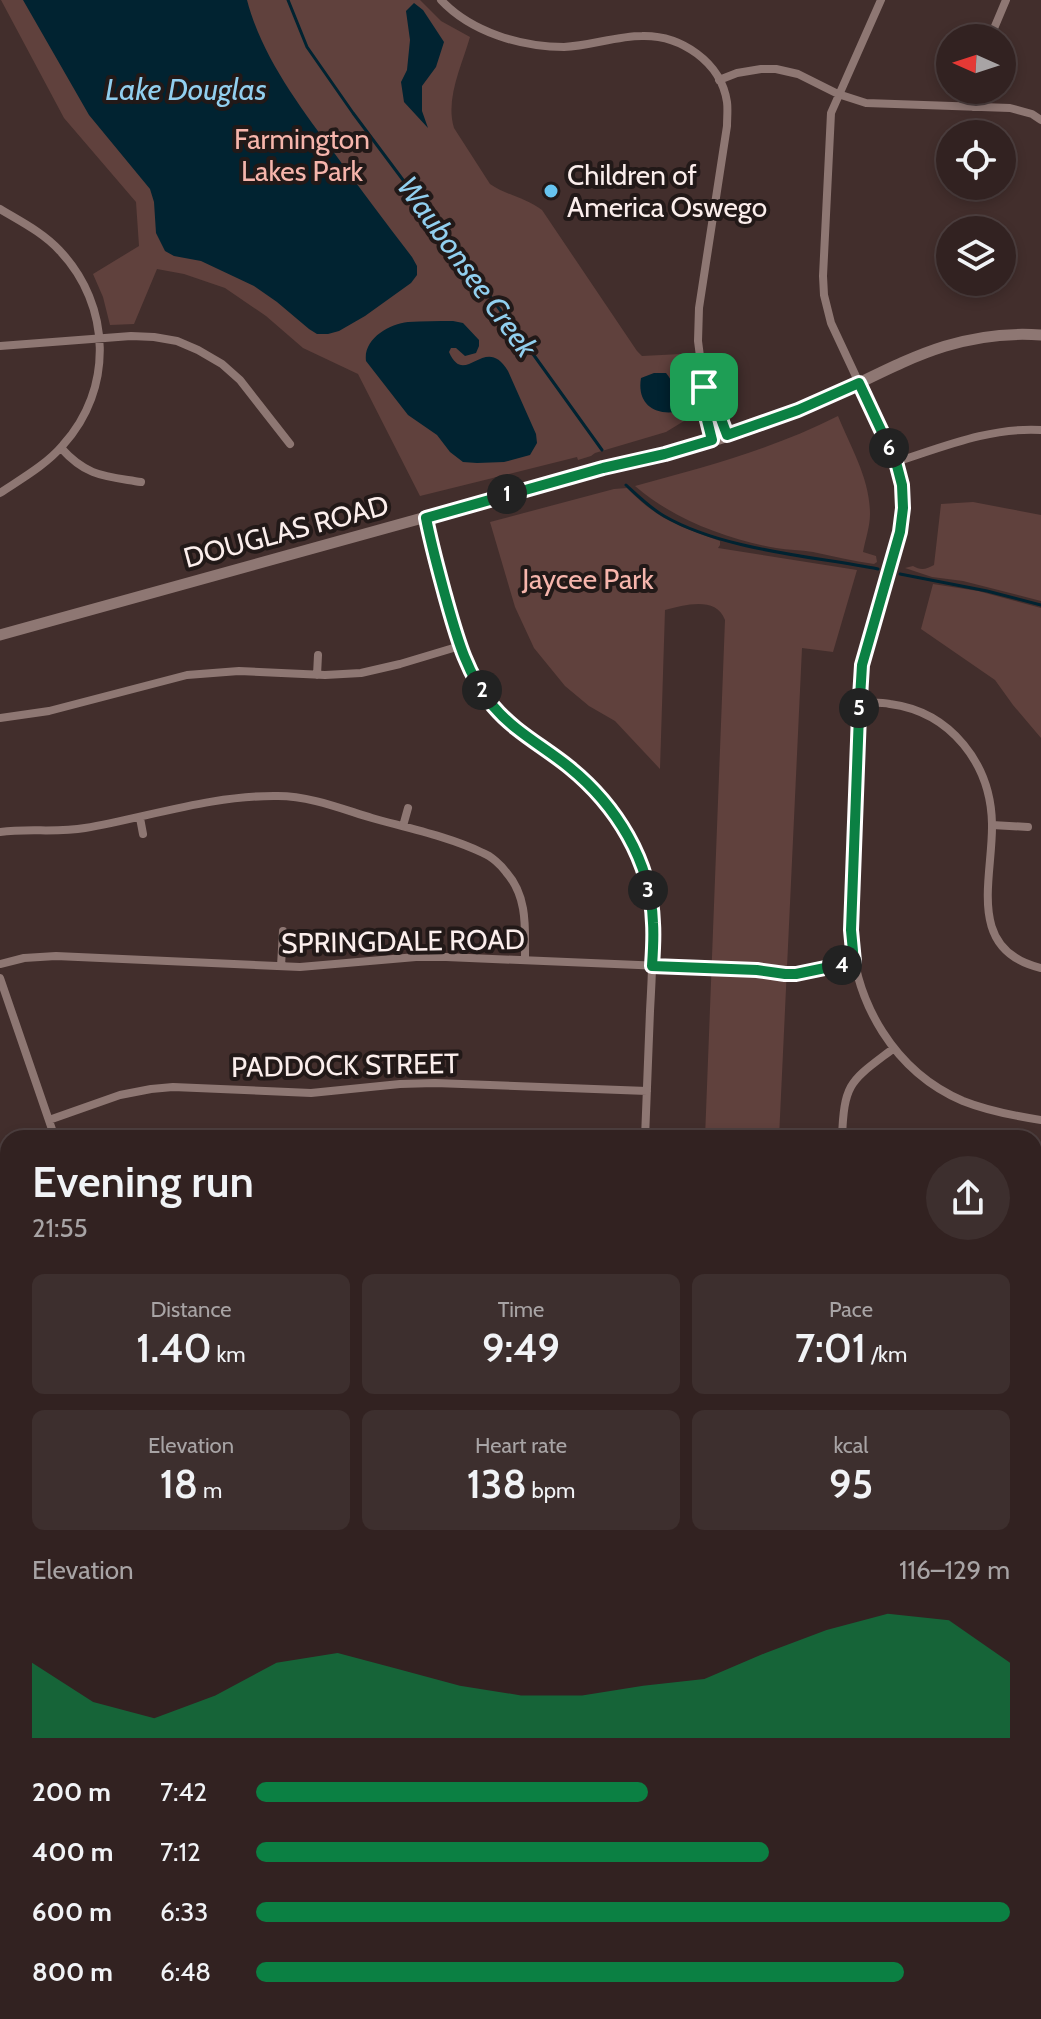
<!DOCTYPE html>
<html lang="en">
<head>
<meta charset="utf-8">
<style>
	:root { --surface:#322221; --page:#3d2f2e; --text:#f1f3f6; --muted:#a8a4a5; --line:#4d3f3f; --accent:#0b8043 }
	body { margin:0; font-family:Cabin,sans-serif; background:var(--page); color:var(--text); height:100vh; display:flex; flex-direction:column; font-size:30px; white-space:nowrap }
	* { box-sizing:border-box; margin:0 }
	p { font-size:26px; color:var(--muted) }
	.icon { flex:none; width:44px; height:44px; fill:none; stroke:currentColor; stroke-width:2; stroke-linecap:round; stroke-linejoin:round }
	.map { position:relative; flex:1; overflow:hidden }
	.side { position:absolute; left:0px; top:1130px; width:1042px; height:890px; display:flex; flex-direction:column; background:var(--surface); border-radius:24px 24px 0 0; box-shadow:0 4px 12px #0003,0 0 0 2px var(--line) }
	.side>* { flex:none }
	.needle { width:52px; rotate:273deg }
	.controls { position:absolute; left:936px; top:24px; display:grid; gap:16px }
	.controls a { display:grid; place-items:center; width:80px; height:80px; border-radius:50%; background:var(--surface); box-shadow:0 4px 12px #0003,0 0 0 2px var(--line); font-size:40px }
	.pin { position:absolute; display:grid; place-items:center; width:68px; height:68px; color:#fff; margin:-34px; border-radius:16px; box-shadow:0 4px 12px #0006 }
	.km { position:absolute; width:40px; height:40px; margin:-20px; border-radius:50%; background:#222; color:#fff; font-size:22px; line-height:40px; text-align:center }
	.round { display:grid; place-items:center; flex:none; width:84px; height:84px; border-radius:42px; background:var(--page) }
	.overview { display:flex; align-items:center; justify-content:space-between; height:136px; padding:0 32px }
	h1 { font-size:44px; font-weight:600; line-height:60px }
	.stats { display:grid; grid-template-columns:repeat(3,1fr); gap:12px; height:136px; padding:8px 32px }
	.stats div { display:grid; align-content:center; border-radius:12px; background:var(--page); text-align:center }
	.stats b { font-size:40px; font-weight:600 }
	.stats small { font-size:22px; font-weight:400 }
	.stats p { font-size:22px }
	.chart { height:224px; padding:16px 32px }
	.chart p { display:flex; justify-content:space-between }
	.chart svg { width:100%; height:144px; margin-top:8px; fill:var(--accent); opacity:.7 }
	ul { padding:0 32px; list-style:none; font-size:26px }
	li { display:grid; grid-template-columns:128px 96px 1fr; align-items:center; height:60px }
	li i { height:20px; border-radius:10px; background:var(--accent) }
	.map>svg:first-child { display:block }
</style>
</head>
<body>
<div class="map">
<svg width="1041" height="2019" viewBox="0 0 1041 2019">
	<rect width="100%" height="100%" fill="#422e2c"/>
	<path fill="#60413d" d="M1 0H420L441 21 470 37C462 65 445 99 454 128L490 184C506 195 526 198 542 210L637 351 642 356 681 354 688 411 684 421 666 432 595 453 591 456 578 460 577 457 420 496 358 374 303 348 266 316 225 288 184 274 157 269 134 324 110 325 103 297 93 274 139 246 136 202 64 118Z
		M838 416C851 448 870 479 870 514 870 527 865 540 863 552L876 556 877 562 874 564C853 561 833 556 813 552 801 550 788 550 776 548 726 539 673 519 635 486 705 467 773 449 838 416Z
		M627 488C658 520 679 526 720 541V545L718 548 857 570 833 652 802 648 779 1138H705L725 620C716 596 685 605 665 610L660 769 615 721 589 706 565 686 534 648 515 607 490 522 614 489Z
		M973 502 1041 515V601L963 581 932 577 905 568 913 566C921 571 927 569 934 565L941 504Z
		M933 584 978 591 1041 608V738L1013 705 995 680 921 629Z
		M673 2012H739V2019H673Z"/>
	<path fill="#012331" d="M23 0H247C262 57 300 107 335 154 360 189 386 223 412 257L417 266V275L411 283 365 316 339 331 328 334H317L309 329 277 302 254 286 201 261 174 256 165 251 156 233 154 202 150 189 89 115Z
		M414 3 423 10 444 42 436 67 422 86V111L428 128 404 102 401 82 407 70 410 40 406 11Z
		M453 321 463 323 479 340V346L476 353 465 356 456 348H451L449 352C465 389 485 332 508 371L536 434 537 443 530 455 504 462 477 463 463 462 450 452 437 435 408 415 366 361C363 339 389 324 408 322 423 321 438 321 453 321Z
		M654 373H666C676 385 677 397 675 412 651 415 637 401 641 378Z"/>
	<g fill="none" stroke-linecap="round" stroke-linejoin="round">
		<path stroke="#012331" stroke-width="3" d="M288 0 307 47 353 113 533 354 602 450
			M626 485C638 496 650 508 664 516 723 550 811 556 878 569
			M900 574 987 591 1041 605"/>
		<path stroke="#8e7773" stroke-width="8" d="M441 0C471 32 521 47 564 47 590 46 616 36 642 36 681 35 721 62 727 102 728 109 727 118 727 126L699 308 698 341 704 387 701 396 712 440
			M881 0 831 113 823 276 824 295 831 323 896 462 902 485 903 508 900 532 862 665 859 714 851 930C854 1003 895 1072 963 1101 988 1111 1015 1116 1041 1120
			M990 38 1006 0
			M719 80 737 73 761 69H776L798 74 838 94 866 103 1010 108 1032 114 1041 120
			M973 107 975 90
			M0 209C20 221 44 233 60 251 111 305 114 389 63 445 46 465 21 479 0 493
			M0 346 131 336 154 337 177 341 198 350 222 364 240 380 290 444
			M704 387 711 392 727 435
			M61 448C87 477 105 476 141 482
			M896 462C943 447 990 427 1041 430
			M426 518C431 544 438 569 445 594 461 653 475 694 522 735 536 746 553 755 567 766 592 785 616 811 630 839 659 893 653 952 650 1011 648 1053 647 1096 645 1138
			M317 675 318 655
			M860 702C870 703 880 702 890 704 951 712 991 764 992 824 993 878 965 950 1041 968
			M0 718 49 711 187 675 239 671 325 675 361 673 400 664 460 646
			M140 818 143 834
			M992 825 1028 827
			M403 826 408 808
			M0 832C28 828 57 833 85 828 149 817 212 795 278 796 310 796 342 809 372 818 408 828 450 837 483 853 491 856 501 865 506 872 528 897 525 928 525 959
			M0 964 24 958 56 956 300 967 416 957H446L733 969 785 974H796L854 962
			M281 966 283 931
			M0 978 55 1138
			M49 1120 120 1095 151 1089 173 1087 311 1093 400 1084 435 1083 647 1091
			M842 1138C844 1081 851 1081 894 1048
			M1034 1290H1041
			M0 1513 8 1514
			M0 1654 8 1655
			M1034 1772 1039 1666 1041 1652
			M0 1776 8 1775
			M0 1933 8 1934
			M1010 2012 1011 2019
			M23 2019V2012
			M609 2019 610 2012"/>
		<path stroke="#8e7773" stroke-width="11" d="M0 635 603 468C668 455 737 436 798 411 884 376 942 328 1041 335"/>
	</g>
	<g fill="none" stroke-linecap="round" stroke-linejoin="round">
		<g stroke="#fff" stroke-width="16">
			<path id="route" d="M859 383 896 462 902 485 903 508 900 532 862 665 859 714 851 930 854 962 796 974H785L757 970 652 966C653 951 654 937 653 923 651 861 616 805 569 767 543 746 515 732 493 706 466 674 456 634 445 595 438 569 431 544 426 518L603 468 665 454 712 440 701 396 704 387 711 392 727 435 798 410Z"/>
		</g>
		<use href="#route" stroke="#0b8043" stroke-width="10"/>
	</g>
	<circle fill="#67c4f0" stroke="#221918" stroke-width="3" cx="551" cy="191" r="8"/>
	<g text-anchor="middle" stroke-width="8" stroke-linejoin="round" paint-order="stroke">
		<g font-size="28" fill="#f6b5ac" stroke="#221918">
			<text x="302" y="149">Farmington<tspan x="302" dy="32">Lakes Park</tspan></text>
			<text x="588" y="589">Jaycee Park</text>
		</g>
		<g font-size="28" fill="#fbeeec" stroke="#221918" text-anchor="start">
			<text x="567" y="185">Children of<tspan x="567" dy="32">America Oswego</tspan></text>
		</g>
		<g font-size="28" fill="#fbeeec" stroke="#221918">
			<text transform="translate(286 531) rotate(-15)" y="10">DOUGLAS ROAD</text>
			<text transform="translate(403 941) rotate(-1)" y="10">SPRINGDALE ROAD</text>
			<text transform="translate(345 1065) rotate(-1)" y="10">PADDOCK STREET</text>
		</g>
		<g font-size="30" font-style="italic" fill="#91cfef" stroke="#221918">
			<text x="186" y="100">Lake Douglas</text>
			<text transform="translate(467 267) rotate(54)" y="10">Waubonsee Creek</text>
		</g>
	</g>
</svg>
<div class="controls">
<a><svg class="needle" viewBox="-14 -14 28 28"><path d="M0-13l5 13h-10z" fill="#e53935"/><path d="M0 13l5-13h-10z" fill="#a8a4a5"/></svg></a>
<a><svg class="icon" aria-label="locate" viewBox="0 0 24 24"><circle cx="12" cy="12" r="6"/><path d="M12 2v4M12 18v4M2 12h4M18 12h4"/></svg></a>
<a><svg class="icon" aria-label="layers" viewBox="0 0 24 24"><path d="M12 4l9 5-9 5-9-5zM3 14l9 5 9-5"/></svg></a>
</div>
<div class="pin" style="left:704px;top:387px;background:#1e9e55"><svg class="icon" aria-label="arrive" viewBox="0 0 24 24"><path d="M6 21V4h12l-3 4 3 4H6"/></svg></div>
<b class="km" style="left:507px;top:494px">1</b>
<b class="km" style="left:482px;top:690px">2</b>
<b class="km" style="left:648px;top:890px">3</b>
<b class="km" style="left:842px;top:965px">4</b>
<b class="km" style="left:859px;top:708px">5</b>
<b class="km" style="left:889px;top:448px">6</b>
<section class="side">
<div class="overview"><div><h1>Evening run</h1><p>21:55</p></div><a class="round"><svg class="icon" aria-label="share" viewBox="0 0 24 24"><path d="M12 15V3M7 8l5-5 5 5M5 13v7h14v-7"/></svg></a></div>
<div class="stats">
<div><p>Distance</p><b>1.40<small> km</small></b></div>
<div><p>Time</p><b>9:49</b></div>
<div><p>Pace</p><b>7:01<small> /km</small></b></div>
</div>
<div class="stats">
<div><p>Elevation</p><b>18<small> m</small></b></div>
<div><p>Heart rate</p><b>138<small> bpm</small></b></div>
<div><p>kcal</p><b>95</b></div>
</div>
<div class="chart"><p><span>Elevation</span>116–129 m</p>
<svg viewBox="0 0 160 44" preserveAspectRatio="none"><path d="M0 44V21L10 33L20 38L30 31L40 21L50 18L60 23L70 28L80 31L90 31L100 28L110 26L120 18L130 11L140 6L150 8L160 21V44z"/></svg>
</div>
<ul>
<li><b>200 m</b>7:42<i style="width:52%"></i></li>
<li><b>400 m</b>7:12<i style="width:68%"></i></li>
<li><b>600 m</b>6:33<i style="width:100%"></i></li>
<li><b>800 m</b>6:48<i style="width:86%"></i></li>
</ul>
</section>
</div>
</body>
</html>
